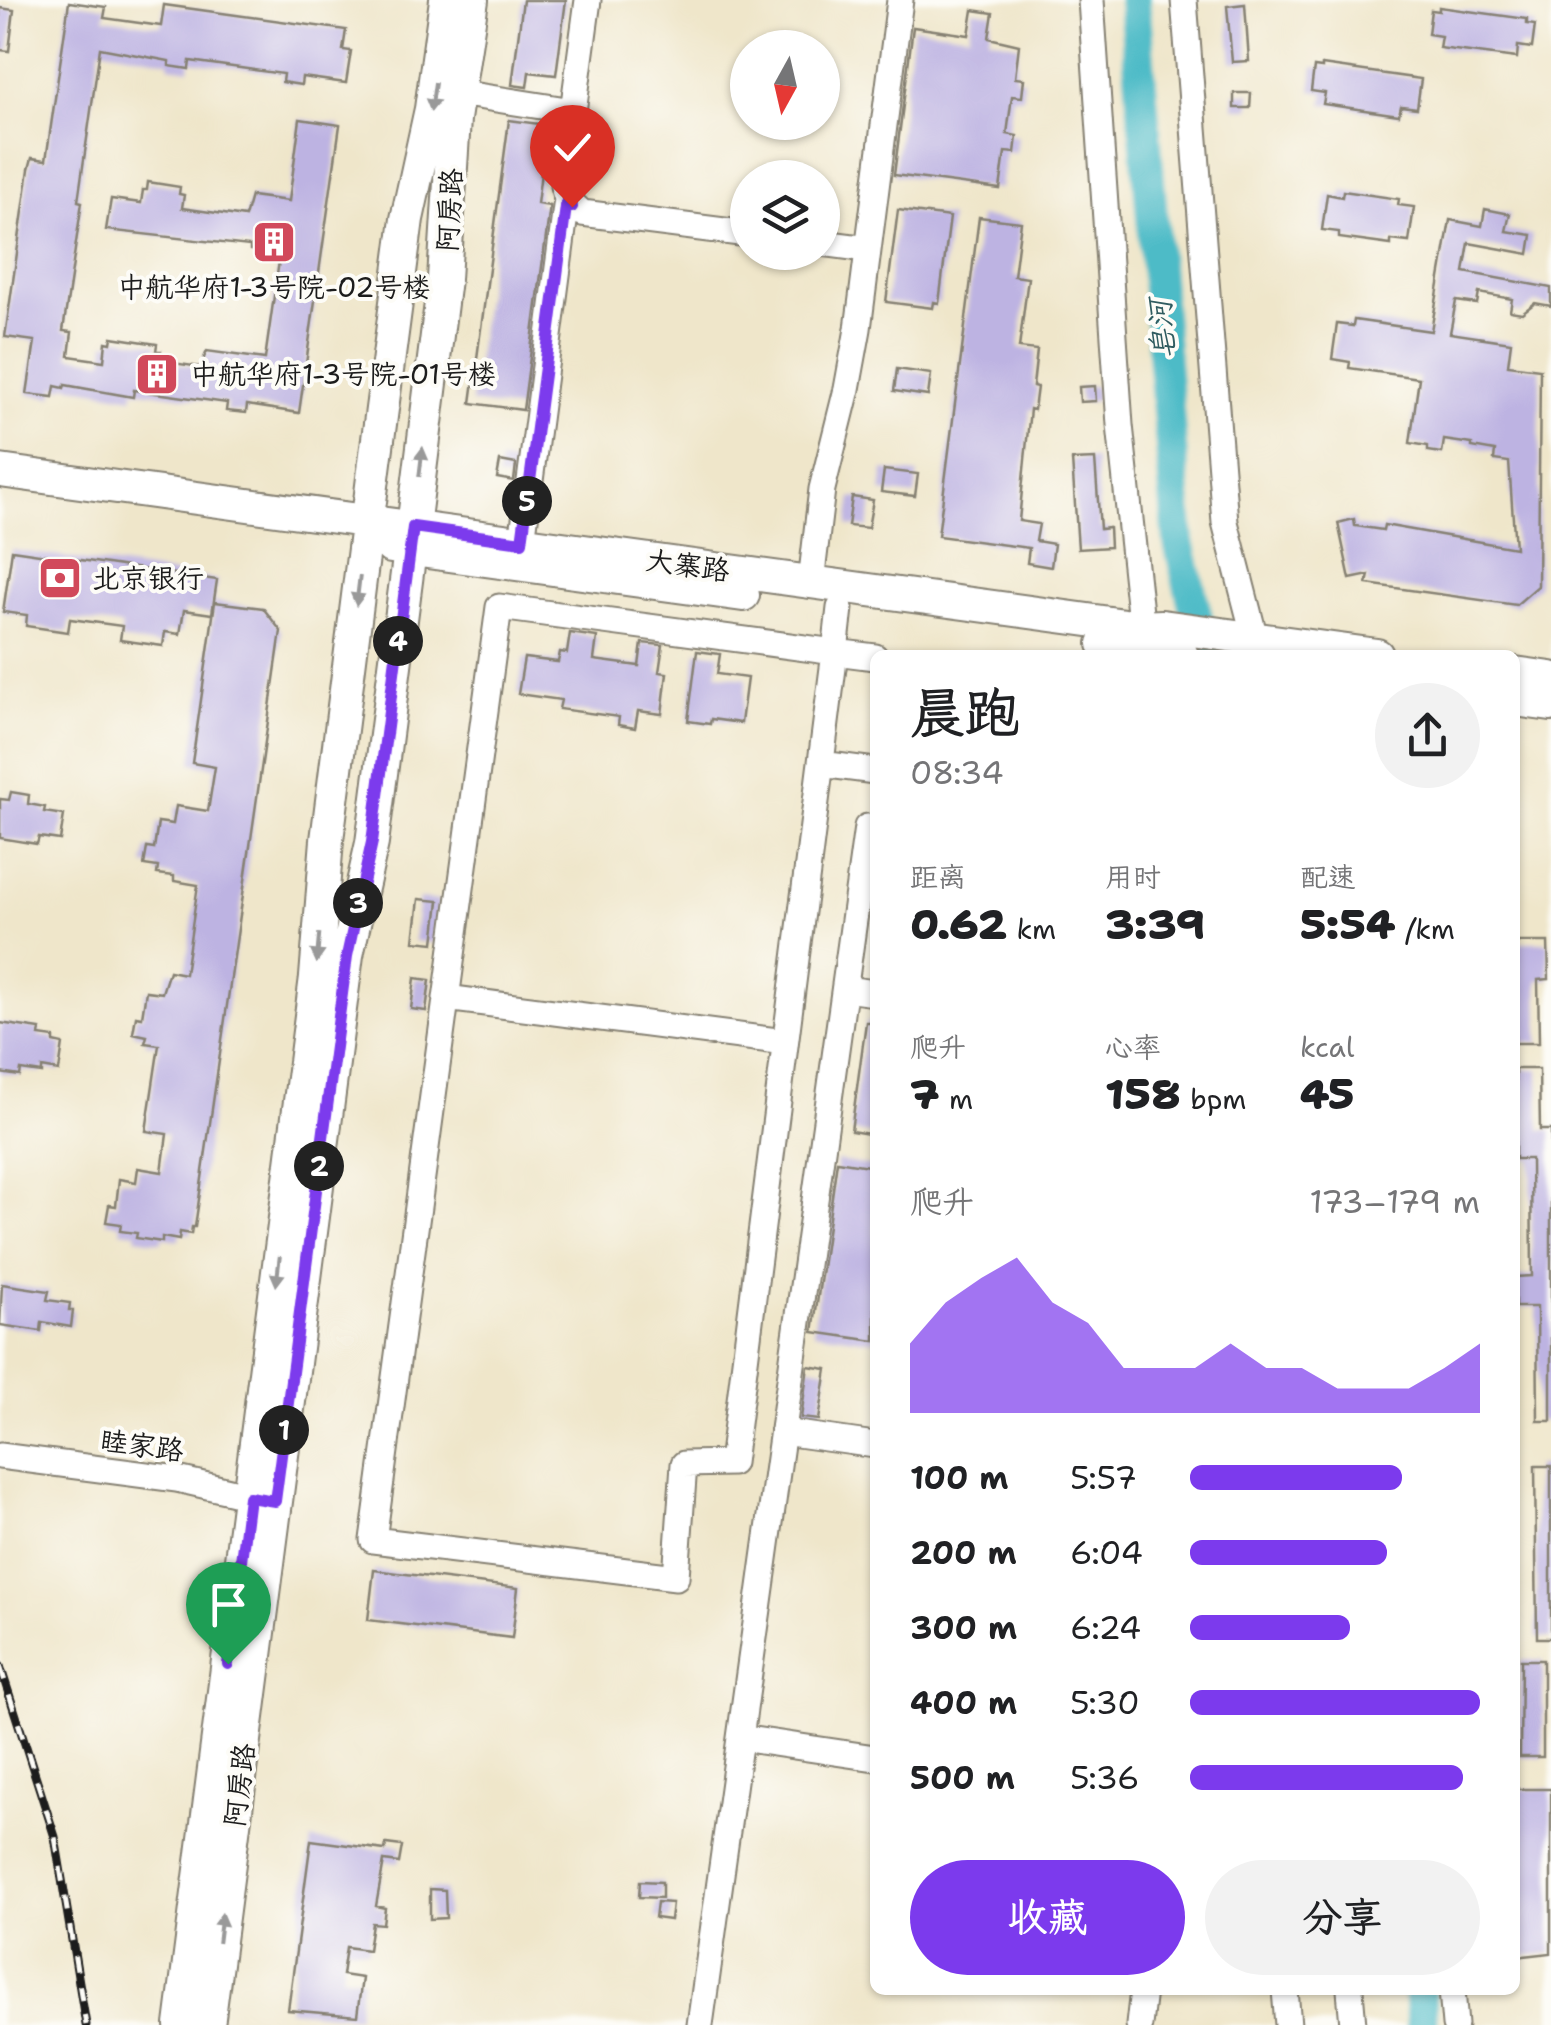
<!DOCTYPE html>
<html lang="zh">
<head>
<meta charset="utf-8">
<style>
	:root { --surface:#fff; --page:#f2f2f2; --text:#202124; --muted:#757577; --accent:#7c3aed }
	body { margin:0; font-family:"Shantell Sans","LXGW WenKai TC",sans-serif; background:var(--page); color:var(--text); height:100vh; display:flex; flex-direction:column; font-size:38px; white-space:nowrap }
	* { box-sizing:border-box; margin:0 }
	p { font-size:32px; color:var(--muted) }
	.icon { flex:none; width:55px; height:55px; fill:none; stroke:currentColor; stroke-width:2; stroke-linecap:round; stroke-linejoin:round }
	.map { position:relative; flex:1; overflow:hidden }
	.drawer { position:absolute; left:870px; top:650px; width:650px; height:1345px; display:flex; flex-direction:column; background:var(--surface); border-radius:15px; box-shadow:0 2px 8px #0004 }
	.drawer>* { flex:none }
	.needle { width:65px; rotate:188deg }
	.controls { position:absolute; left:730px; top:30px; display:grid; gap:20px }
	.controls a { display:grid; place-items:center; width:110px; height:110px; border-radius:50%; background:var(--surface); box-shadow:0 2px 8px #0004; font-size:50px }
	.pin { position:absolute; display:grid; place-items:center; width:85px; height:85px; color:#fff; margin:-102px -42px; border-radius:50% 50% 50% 0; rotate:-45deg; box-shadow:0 0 10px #0007 }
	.pin .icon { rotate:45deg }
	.km { position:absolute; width:50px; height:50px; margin:-25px; border-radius:50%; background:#222; color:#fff; font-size:28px; line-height:50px; text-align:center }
	.round { display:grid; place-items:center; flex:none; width:105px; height:105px; border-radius:52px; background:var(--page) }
	.overview { display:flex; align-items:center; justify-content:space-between; height:170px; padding:0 40px }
	h1 { font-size:55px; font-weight:800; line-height:75px }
	.stats { display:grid; grid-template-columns:repeat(3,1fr); gap:15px; height:170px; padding:10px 40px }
	.stats div { display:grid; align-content:center }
	.stats b { font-size:42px; font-weight:800 }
	.stats small { font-size:28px; font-weight:400 }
	.stats p { font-size:28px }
	.chart { height:280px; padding:20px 40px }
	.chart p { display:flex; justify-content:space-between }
	.chart svg { width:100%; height:180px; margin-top:10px; fill:var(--accent); opacity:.7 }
	.primary-button { display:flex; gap:20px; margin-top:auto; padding:20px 40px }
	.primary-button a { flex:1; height:115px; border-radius:60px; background:var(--accent); color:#fff; font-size:40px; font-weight:800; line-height:115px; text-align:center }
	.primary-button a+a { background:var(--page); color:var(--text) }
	ul { padding:0 40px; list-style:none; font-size:32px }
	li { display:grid; grid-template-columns:160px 120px 1fr; align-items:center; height:75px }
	li i { height:25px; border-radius:12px; background:var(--accent) }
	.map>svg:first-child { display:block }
</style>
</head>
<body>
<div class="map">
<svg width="1551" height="2025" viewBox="0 0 1551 2025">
	<rect width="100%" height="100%" fill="#fdfcf7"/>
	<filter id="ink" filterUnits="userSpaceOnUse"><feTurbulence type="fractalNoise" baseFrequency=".01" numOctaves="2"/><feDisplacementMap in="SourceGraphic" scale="20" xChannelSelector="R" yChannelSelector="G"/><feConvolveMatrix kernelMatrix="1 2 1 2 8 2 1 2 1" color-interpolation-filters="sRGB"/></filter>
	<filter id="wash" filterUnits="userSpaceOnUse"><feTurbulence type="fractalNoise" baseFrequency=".0048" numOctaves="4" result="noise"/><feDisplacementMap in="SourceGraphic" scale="40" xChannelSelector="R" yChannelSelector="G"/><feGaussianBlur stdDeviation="2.25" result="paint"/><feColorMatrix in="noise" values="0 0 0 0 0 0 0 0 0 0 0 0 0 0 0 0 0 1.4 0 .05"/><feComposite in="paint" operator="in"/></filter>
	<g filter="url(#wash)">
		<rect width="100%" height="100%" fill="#efe6ca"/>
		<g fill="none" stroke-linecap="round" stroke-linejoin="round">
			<path stroke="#4ebbc7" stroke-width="32" d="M1134 0 1179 543 1206 655
				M1419 1990 1422 2025"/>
		</g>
		<g id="blocks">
			<path fill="#bdb3e2" d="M523 0H566L556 75 529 72 527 87 512 85Z
				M69 2 106 7 104 18 161 26 164 5 346 30 343 50 351 51 346 83 302 77 301 85 282 82 283 74 190 61 189 69 169 66V61L100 48 78 201 82 202 63 331 72 332 69 356 104 361 106 342 111 343 112 337 157 344 156 351H161L159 361 200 367 207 351 265 359 280 254 250 250V246L106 230 111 199 141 203 143 190H147L148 182 180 187 179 194 184 195 182 208 245 217 251 196 289 201 300 119 340 125 299 413 247 405 246 413 226 411 227 403 134 390 133 397 65 385 64 388 55 386 53 397 27 394 35 341 5 337 29 169 32 158 46 160Z
				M1245 4 1249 61 1232 62 1227 6Z
				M1439 7 1527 19V24L1535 25 1532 48 1518 46 1517 58 1439 48 1441 36 1428 34 1431 10 1439 11Z
				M0 8 14 10 9 51 0 50Z
				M973 10 993 13 989 38 1019 45 1015 78 1024 79 1022 97 1012 96 1007 134 1017 136 1015 153 1005 152 1000 189 894 175 913 27 969 35Z
				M1322 65 1421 79 1417 108 1401 106 1399 115 1323 104 1325 93 1311 91 1314 67 1322 68Z
				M1234 93H1251L1250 108H1234Z
				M509 120 547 125 537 204 550 206 523 410 471 403Z
				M1343 191 1399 199 1398 205 1414 207 1409 242 1391 240V245L1339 238V232L1322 230 1327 194 1342 197Z
				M1485 209 1510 214 1506 231 1532 235 1529 254 1469 243 1464 272 1551 288V306L1535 303 1522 313 1510 311 1512 299 1479 293 1477 304 1456 301 1450 333 1511 342 1508 365 1540 369 1538 586 1516 605 1367 584 1369 575 1350 579 1338 523 1354 519 1355 526 1383 530 1384 525 1515 548 1509 462 1494 460 1495 451 1472 447V444L1444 440 1442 453 1428 451V446L1410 443 1419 378 1349 368 1350 362 1332 359 1337 324 1353 326 1354 320 1431 331 1450 220 1482 226Z
				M898 210 950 217 939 303 934 302 933 308 886 302Z
				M979 217 1021 222 1014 276 1028 278 1019 348 1037 350 1033 386 1037 387 1034 410 1030 409 1019 521 1039 524 1036 541 1054 544 1051 567 1027 563 1029 548 938 536Z
				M897 369 931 374 928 396 894 391Z
				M1095 386 1096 401 1080 402 1079 387Z
				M1095 459 1100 529 1109 528 1110 547 1078 549 1072 460Z
				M500 461 516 464 514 481 497 478Z
				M884 470 918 474 915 496 881 492Z
				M852 497 873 500 868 528 848 526Z
				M12 550 217 580 212 614 184 610 180 634 165 632 163 646 120 640 122 626 70 619 68 632 26 626 27 615 3 612Z
				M215 602 263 608 281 631 195 1227H192L191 1234 180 1232 179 1240 162 1237V1242L136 1238 137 1233 120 1231 121 1224 106 1222 109 1205 116 1206 119 1179 136 1182 138 1168 162 1172 167 1134 146 1131 159 1045 145 1043 147 1036 133 1033 136 1016 142 1017 146 991 162 993 169 971 185 974 198 885 174 881V876L157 874 158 867 144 865 147 848 154 849 158 822 173 824 176 806 208 811 215 767 192 763Z
				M570 633 597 637 594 660 639 666 642 643 663 645 659 672 667 673 662 714 638 711 635 728 618 725 619 717 559 709 561 700 518 694 524 658 558 662 560 652 567 653Z
				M697 651 720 654 717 674 747 678 741 723 711 719 710 724 688 721Z
				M11 792 29 795 28 804 45 807 44 812 64 815 60 840 39 837 37 844 0 838V799L9 800Z
				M419 899 439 901 434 943 414 941Z
				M1515 942H1548L1549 979 1538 980 1539 1043H1515Z
				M415 978 430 980 426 1011 411 1009Z
				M866 1022H875V1135L851 1131Z
				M0 1023 40 1029 39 1036 54 1038V1042L63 1044 59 1071 42 1068V1073L21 1070 20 1076 0 1073Z
				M1515 1069H1539L1540 1130H1551V1421H1538L1537 1307H1515V1277L1532 1276 1531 1159H1515Z
				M837 1161 875 1167V1341L813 1332Z
				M2 1284 49 1291 47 1300 70 1303 69 1310H73L71 1327 42 1322 41 1331 0 1325Z
				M808 1366 827 1369 819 1420 801 1418Z
				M1535 1466H1551V1638H1537Z
				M374 1570 518 1588 512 1638 368 1620Z
				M1521 1660H1543V1757H1520Z
				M1515 1789H1551V1953L1515 1957Z
				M311 1840 385 1850 386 1844 402 1846 399 1863 384 1861 376 1906 385 1908 383 1924 372 1923 368 1950 346 1947 342 1975 362 1978 357 2016 288 2010Z
				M640 1881 662 1882V1898L639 1897Z
				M430 1889 445 1890 446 1918 430 1919Z
				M657 1902 672 1903 670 1920 655 1918Z"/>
		</g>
	</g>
	<g filter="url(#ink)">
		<use href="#blocks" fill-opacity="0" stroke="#868173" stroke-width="2.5"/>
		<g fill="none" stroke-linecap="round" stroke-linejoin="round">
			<g stroke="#868173" stroke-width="29">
				<path id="minor" d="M588 0 563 186 567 199 582 213 748 234
					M1091 0 1120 425 1143 641
					M1184 0 1225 522 1259 654
					M458 93 573 111
					M822 243 868 249
					M522 542 567 199
					M811 582 822 489 847 389 858 329 900 0
					M840 608 835 652 732 1463 684 1464 676 1577 373 1540 499 607 835 652 875 657
					M821 764 875 771
					M845 989 875 993
					M446 998 785 1042
					M783 1432 875 1445
					M0 1456 177 1479 265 1499
					M740 1738 875 1758
					M1285 1990 1288 2025
					M1350 1990 1353 2025
					M1452 1990 1455 2025
					M700 2025 867 827
					M1139 2025 1143 1990"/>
			</g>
			<g stroke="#868173" stroke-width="36">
				<path id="major" d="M0 471 1139 627 1162 626 1377 655
					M391 547 743 595
					M1104 644 1182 655
					M1515 673 1551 678
					M1515 700 1551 705
					M181 2025 316 977 327 840 375 462 407 219 431 109 446 0
					M208 2025 347 955 372 843 413 527 444 279 454 119 472 0"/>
			</g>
			<use href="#minor" stroke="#fff" stroke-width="25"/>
			<use href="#major" stroke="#fff" stroke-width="32"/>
			<g stroke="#1c1c1c" stroke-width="9">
				<path id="rail" d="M0 1666 55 1837 86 2025"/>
			</g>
			<use href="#rail" stroke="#fdfcf7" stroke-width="5" stroke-dasharray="15" stroke-linecap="butt"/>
		</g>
		<defs><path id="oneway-solid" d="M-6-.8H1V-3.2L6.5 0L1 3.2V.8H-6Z" transform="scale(2.5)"/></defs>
		<g fill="#999">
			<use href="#oneway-solid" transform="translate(433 97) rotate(98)"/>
			<use href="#oneway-solid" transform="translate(421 462) rotate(-83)"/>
			<use href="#oneway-solid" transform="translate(358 591) rotate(97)"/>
			<use href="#oneway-solid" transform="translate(318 948) rotate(95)"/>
			<use href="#oneway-solid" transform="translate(278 1271) rotate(97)"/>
			<use href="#oneway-solid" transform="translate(220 1928) rotate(-83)"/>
		</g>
	</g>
	<g fill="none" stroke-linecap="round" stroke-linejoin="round" filter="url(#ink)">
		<g stroke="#fff" stroke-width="20">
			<path id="route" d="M228 1664 249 1497 275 1501 347 956 372 842 413 527 522 542 567 199 572 207"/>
		</g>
		<use href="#route" stroke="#7c3aed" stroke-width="12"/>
	</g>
	<defs>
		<g id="building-square" transform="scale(2.25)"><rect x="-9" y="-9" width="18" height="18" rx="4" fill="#d1495b" stroke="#fdfcf7"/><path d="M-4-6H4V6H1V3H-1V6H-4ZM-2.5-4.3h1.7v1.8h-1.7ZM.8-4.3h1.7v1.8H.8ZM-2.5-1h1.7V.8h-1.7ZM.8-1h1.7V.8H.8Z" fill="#fff"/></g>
		<g id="bank-square" transform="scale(2.25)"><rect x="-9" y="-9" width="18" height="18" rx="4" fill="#d1495b" stroke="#fdfcf7"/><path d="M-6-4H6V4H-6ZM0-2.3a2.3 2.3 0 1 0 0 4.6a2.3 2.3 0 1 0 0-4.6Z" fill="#fff"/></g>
	</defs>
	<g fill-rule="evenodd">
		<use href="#building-square" x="274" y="242"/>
		<use href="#building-square" x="157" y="374"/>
		<use href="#bank-square" x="60" y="578"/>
	</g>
	<g text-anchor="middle" stroke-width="8" stroke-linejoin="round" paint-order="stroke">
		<g font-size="28" fill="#1c1c1c" stroke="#fdfcf7">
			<text transform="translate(449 210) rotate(-87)" y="10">阿房路</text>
			<text transform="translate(688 565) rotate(8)" y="10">大寨路</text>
			<text transform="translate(142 1445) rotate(8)" y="10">睦家路</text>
			<text transform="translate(239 1785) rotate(-83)" y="10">阿房路</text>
		</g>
		<g font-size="28" fill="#1c1c1c" stroke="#fdfcf7" text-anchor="start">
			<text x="274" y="297" text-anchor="middle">中航华府1-3号院-02号楼</text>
			<text x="190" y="384">中航华府1-3号院-01号楼</text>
			<text x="92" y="588">北京银行</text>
		</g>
		<g font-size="30" font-style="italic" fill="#305c60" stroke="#fdfcf7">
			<text transform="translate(1162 329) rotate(-95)" y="10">皂河</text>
		</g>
	</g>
</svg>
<div class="controls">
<a><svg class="needle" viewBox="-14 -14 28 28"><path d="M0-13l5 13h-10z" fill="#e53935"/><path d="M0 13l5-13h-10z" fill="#757577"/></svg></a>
<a><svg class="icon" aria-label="layers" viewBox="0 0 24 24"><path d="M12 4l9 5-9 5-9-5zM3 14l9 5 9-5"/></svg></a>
</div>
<div class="pin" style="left:228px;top:1664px;background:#1e9e55"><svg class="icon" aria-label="arrive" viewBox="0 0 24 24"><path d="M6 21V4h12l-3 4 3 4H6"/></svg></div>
<div class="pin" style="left:572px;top:207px;background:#d93025"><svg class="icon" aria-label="check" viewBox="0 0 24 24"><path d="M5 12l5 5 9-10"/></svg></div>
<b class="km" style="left:284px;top:1430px">1</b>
<b class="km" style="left:319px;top:1166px">2</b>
<b class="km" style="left:358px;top:903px">3</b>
<b class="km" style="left:398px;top:641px">4</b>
<b class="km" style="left:527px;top:501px">5</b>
<section class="drawer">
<div class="overview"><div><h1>晨跑</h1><p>08:34</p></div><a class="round"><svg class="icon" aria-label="share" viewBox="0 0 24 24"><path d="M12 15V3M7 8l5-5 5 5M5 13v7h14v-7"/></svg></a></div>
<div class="stats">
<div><p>距离</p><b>0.62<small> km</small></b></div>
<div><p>用时</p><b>3:39</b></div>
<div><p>配速</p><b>5:54<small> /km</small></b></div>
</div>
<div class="stats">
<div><p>爬升</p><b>7<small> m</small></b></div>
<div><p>心率</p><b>158<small> bpm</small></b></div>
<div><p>kcal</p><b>45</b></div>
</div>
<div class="chart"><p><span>爬升</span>173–179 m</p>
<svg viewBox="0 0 160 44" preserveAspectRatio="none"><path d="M0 44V27L10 17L20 11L30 6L40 17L50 22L60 33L70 33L80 33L90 27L100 33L110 33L120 38L130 38L140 38L150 33L160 27V44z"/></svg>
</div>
<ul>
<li><b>100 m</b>5:57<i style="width:73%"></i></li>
<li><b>200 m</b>6:04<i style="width:68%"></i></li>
<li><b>300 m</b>6:24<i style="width:55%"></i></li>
<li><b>400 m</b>5:30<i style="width:100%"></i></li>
<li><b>500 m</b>5:36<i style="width:94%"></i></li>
</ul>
<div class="primary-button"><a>收藏</a><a>分享</a></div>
</section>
</div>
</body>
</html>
